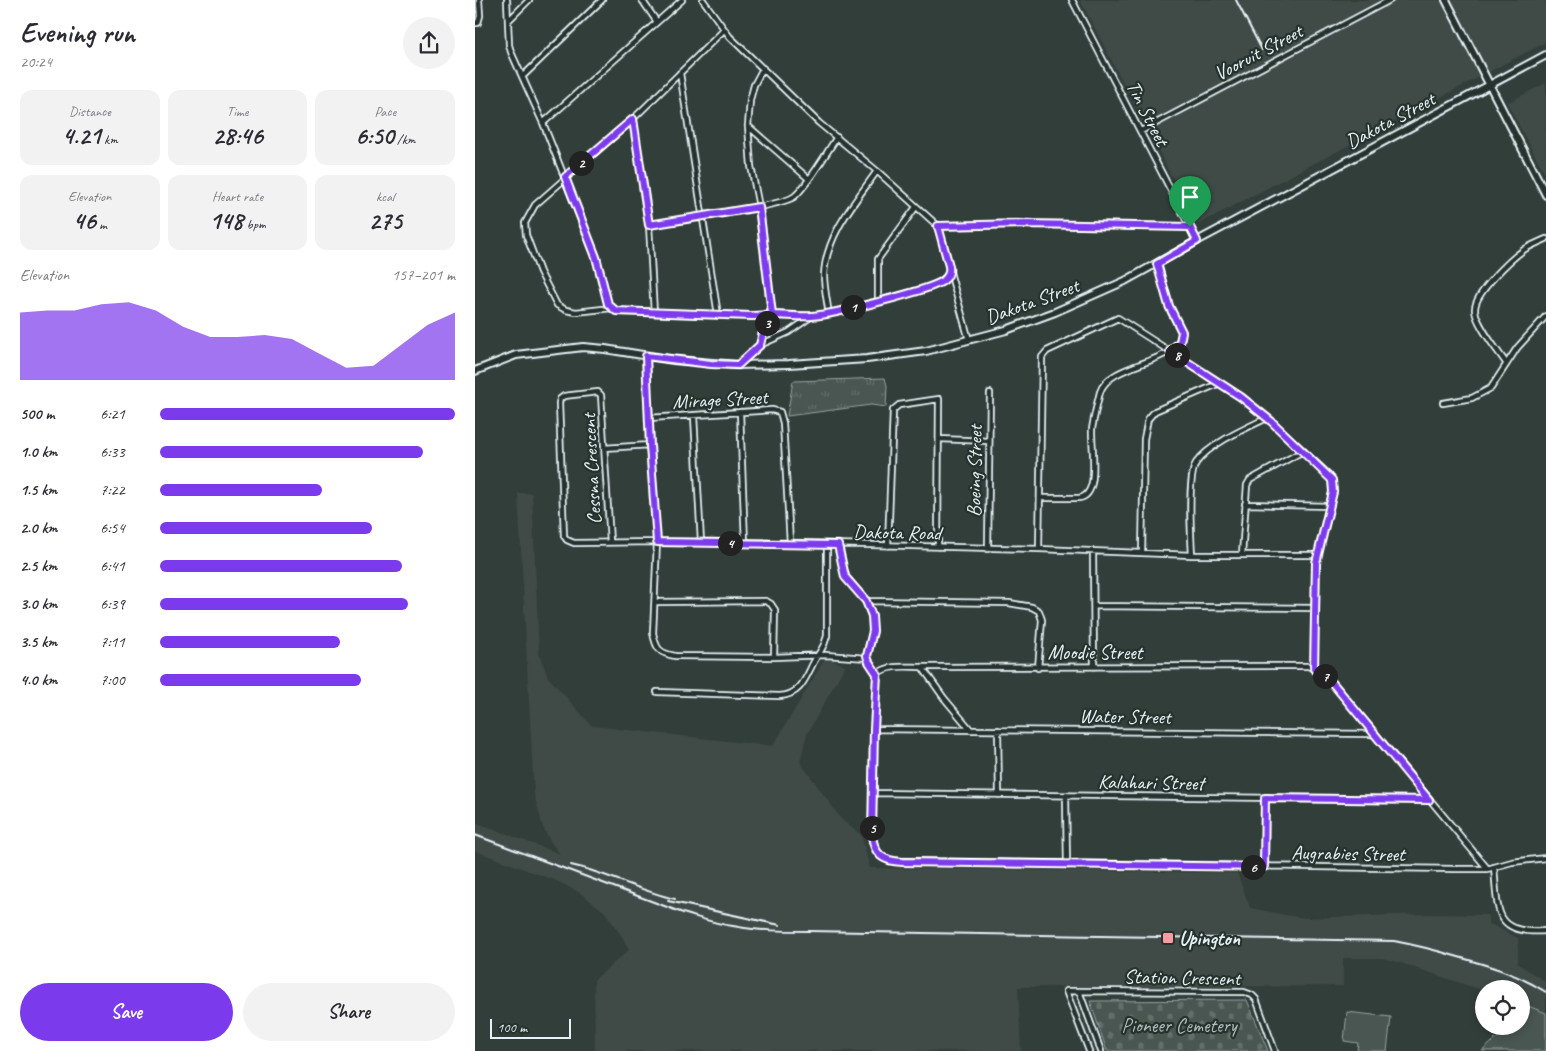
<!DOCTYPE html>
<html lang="en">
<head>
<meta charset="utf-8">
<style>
	:root { --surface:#fff; --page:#f2f2f3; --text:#2b2b33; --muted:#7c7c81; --accent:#7c3aed }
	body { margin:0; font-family:Caveat,sans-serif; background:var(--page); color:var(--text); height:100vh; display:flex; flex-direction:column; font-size:19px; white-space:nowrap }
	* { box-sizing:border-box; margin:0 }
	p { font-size:16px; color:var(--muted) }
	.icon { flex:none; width:28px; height:28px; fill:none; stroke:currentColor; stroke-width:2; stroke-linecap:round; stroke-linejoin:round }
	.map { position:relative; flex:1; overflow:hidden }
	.sheet { display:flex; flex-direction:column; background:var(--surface); width:475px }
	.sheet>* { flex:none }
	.tools { position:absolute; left:1000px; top:980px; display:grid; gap:10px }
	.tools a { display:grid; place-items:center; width:55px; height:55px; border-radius:50%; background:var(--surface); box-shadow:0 2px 8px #0003; font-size:25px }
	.scale { position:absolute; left:15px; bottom:12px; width:81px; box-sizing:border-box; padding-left:5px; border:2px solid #e8f1f8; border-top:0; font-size:14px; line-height:18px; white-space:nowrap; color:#e8f1f8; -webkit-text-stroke:4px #26332d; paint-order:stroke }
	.pin { position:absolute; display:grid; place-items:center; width:42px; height:42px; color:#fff; margin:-51px -21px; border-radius:50% 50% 50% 0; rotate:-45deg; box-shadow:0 0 5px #0007 }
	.pin .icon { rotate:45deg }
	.km { position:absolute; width:25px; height:25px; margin:-12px; border-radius:50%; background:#222; color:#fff; font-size:14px; line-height:25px; text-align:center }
	.round { display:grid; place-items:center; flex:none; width:52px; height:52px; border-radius:26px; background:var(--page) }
	.headline { display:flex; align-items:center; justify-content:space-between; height:85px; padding:0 20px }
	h1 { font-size:28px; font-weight:700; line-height:38px }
	.figures { display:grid; grid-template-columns:repeat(3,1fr); gap:8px; height:85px; padding:5px 20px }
	.figures div { display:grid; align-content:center; border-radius:12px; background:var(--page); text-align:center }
	.figures b { font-size:25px; font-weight:700 }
	.figures small { font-size:14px; font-weight:400 }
	.figures p { font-size:14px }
	.chart { height:140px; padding:10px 20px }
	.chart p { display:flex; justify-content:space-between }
	.chart svg { width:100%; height:90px; margin-top:5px; fill:var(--accent); opacity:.7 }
	.button { display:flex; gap:10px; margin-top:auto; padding:10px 20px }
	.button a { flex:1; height:58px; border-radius:30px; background:var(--accent); color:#fff; font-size:20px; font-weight:700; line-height:58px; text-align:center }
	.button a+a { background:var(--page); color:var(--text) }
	ul { padding:0 20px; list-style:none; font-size:16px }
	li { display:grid; grid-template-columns:80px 60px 1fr; align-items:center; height:38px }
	li i { height:12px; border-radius:6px; background:var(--accent) }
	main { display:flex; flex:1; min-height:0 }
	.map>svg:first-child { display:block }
</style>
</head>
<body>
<main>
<section class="sheet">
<div class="headline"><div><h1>Evening run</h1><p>20:24</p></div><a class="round"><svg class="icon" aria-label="share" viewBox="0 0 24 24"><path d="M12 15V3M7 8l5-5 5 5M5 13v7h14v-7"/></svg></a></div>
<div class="figures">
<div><p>Distance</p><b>4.21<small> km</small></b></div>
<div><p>Time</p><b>28:46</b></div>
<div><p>Pace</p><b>6:50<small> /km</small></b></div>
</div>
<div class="figures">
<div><p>Elevation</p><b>46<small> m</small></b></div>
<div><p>Heart rate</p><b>148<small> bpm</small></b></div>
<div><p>kcal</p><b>275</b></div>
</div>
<div class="chart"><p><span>Elevation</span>157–201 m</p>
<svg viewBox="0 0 160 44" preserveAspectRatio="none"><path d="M0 44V11L10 10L20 10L30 7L40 6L50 10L60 18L70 23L80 23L90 22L100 24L110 31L120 38L130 37L140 27L150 17L160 11V44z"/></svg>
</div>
<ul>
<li><b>500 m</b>6:21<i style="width:100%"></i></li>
<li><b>1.0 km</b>6:33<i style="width:89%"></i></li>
<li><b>1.5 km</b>7:22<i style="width:55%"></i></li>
<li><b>2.0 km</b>6:54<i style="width:72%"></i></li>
<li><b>2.5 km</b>6:41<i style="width:82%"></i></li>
<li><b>3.0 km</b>6:39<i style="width:84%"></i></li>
<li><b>3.5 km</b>7:11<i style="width:61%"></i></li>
<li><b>4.0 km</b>7:00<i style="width:68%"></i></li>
</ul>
<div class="button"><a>Save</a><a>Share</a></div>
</section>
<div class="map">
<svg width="1071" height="1051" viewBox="0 0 1071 1051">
	<defs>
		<pattern id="grass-tufts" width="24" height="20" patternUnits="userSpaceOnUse" patternTransform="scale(1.25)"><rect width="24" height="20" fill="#495651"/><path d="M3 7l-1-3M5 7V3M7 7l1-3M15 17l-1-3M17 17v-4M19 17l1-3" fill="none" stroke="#636f6b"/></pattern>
		<pattern id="cemetery-stones" width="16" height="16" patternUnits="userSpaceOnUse" patternTransform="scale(1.25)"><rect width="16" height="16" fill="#495651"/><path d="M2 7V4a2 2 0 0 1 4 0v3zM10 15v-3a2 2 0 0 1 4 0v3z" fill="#636f6b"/></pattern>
	</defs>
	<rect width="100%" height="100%" fill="#323e39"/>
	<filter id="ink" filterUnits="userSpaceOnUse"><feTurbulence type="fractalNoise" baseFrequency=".02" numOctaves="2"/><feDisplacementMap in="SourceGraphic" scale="10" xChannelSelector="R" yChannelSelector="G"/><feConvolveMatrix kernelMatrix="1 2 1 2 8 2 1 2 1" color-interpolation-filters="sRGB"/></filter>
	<g filter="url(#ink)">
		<path fill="#3f4b46" d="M605 0H1071V42L722 225Z
			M1071 83V176L1032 103Z
			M43 493H57L64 654 73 677 117 726 298 746 351 657 370 666 332 734 325 762 367 820 386 835 395 868 762 873 775 908 810 915 830 918 955 914 1013 915V923L1043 938V964L1071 982V1013L1046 1004V989H1009V991L923 962 907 958H868V986L543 987 546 1051H120L119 980 154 950 148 938 129 911 105 893 82 881 0 851V822L85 854 75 841 68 827 59 794Z"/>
		<path fill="url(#grass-tufts)" stroke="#98a4a4" d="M410 378 412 386 411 407 396 405 312 416 318 381Z"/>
		<path fill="url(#cemetery-stones)" stroke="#98a4a4" d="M772 1000 793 1051H632L615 1001Z"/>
		<path fill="#495651" stroke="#98a4a4" d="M1053 1006 1071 1013V1051H1007C1018 1042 1031 1026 1046 1026Z
			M872 1012 916 1017 912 1051H882L883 1043 869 1041Z"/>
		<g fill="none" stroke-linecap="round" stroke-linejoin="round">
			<g stroke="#e8f1f8" stroke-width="8">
				<path id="street" d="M32 0 34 45 36 52 68 123 121 257 133 304 141 311 276 316 297 315 337 316 354 314 449 289C460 285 475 281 474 266L463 226 402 171 344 123 255 37 228 0
					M167 0 182 22
					M597 0 722 241
					M33 21 54 0
					M0 23H3L5 16 4 0
					M205 73 243 315
					M48 76 127 0
					M158 119 174 225 179 313
					M68 123 207 0
					M273 126 334 179
					M666 131 915 0
					M174 225C197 221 308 207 320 196 335 182 350 155 362 137
					M463 226 552 224 715 227
					M475 272 494 340
					M403 301V259L441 207
					M137 308 101 312 91 310 82 305 65 272 51 235 50 223 60 205 158 119 249 30
					M354 314C352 301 349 287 349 275 351 235 380 202 402 171
					M285 345 287 333 297 315 284 207 276 166 273 126 275 100 279 85 288 68
					M171 356 175 445 182 542 178 633C181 649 184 653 200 656L299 657 351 655 392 658
					M1031 363C1023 351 1001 324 1000 310 999 293 1037 258 1050 249 1057 245 1064 242 1071 239
					M263 365 285 345 314 332 337 316
					M968 403 997 398 1016 388 1042 348 1071 316
					M265 412 270 543
					M219 416 226 542
					M174 418 297 410 305 412 308 423 315 543
					M464 439 514 441
					M129 448 175 445
					M565 498H604C626 496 616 446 617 429 619 417 622 404 625 392 635 361 705 365 707 332L694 306 683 264
					M770 504 854 506
					M135 542 126 395 123 392 89 396 85 399 84 403 89 536 92 540 99 543 182 542 315 543 564 549 717 555H842
					M363 545 371 577 391 601 397 616 398 631 392 656 394 662 402 674
					M413 546 418 410 424 405 464 399 463 547
					M513 549 515 393
					M564 549 567 357 572 351 643 318 766 397 796 421 854 475 857 480 858 492 841 563 839 669
					M618 552 619 667
					M667 553 669 439 673 419 680 411 745 383
					M717 555C716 536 712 478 721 463 734 444 771 428 792 418
					M767 555 772 485 775 480 828 451
					M391 601 534 603 557 607 564 611 567 620 563 668
					M180 602 291 601 296 604 300 610 299 657
					M619 606 840 608
					M447 667 469 698 495 729
					M402 674 399 729 397 835C398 847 403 857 415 861L980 869H1012L1037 862 1071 858
					M402 674C413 664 433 667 447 667L833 666 847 673 860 686 1012 868
					M182 692 304 696C328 695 331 675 341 658 347 648 349 648 352 636V545
					M399 729 900 734
					M523 730 524 795
					M398 793 954 800
					M591 796 592 865
					M789 867 790 798
					M1019 867C1023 910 1018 935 1071 931
					M604 991 626 1051
					M614 1051 591 991 769 992 777 995 781 999 800 1051"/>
			</g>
			<g stroke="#e8f1f8" stroke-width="10">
				<path id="secondary" d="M971 0 1071 195
					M0 371 41 355 108 347 130 349 199 360 263 365 314 364 392 359 451 351 531 330 580 312 650 281 722 241 1071 55"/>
			</g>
			<use href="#street" stroke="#26332d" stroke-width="4.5"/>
			<use href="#secondary" stroke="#26332d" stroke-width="6"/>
			<path stroke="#e8f1f8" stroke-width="2" d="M761 0 787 50
				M0 835 208 913C225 918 241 924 258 926 283 931 309 931 334 931L919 941C940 945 960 950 980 956 1012 965 1043 974 1071 992
				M96 865C132 873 165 891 200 899
				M193 901 305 925"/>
		</g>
	</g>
	<g fill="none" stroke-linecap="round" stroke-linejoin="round" filter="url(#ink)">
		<g stroke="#fff" stroke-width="10">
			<path id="route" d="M715 227 552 224 463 226 474 266C475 272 474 276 469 280 458 290 355 315 337 316 324 317 311 315 298 315 291 315 283 316 276 316L141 311 133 304 121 257 90 177 158 119 174 225 284 207 297 314 288 333 285 345 263 365 236 364 171 356 175 446 182 542 363 545 370 577 391 601 397 616 398 631 392 656 394 662 402 674 399 729 397 835C399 855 408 861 427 862L789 867 790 798 954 800 860 686 851 676 839 669 841 563 858 492 857 480 796 421 766 397 695 351 705 342 707 332 694 306 682 264 722 241 715 227"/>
		</g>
		<use href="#route" stroke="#7c3aed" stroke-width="6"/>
	</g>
	<rect fill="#ff9aa2" stroke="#26332d" stroke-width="2" x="687" y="932" width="12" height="12" rx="2.5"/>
	<g text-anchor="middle" stroke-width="4.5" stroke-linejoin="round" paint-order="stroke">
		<g font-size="20" fill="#e8f1f8" stroke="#26332d">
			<text transform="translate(783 52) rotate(-28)" y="7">Vooruit Street</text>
			<text transform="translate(673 113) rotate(63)" y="7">Tin Street</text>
			<text transform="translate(915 120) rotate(-28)" y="7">Dakota Street</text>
			<text transform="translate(557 301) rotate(-20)" y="7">Dakota Street</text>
			<text transform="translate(245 399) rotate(-3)" y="7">Mirage Street</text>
			<text transform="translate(116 469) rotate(-93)" y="7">Cessna Crescent</text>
			<text transform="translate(499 471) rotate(-89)" y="7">Boeing Street</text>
			<text transform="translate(422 532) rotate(1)" y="7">Dakota Road</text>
			<text x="620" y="659">Moodie Street</text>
			<text transform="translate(650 716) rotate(1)" y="7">Water Street</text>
			<text transform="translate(676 782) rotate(1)" y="7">Kalahari Street</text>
			<text transform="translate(873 853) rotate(1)" y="7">Augrabies Street</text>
			<text transform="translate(707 977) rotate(1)" y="7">Station Crescent</text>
		</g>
		<g font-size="20" font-weight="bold" fill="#e8f1f8" stroke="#26332d" text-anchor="start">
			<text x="704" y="945">Upington</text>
		</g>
		<g font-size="20" fill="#b0bbbe" stroke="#26332d">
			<text x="704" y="1032">Pioneer Cemetery</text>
		</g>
	</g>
</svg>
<div class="tools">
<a><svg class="icon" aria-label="locate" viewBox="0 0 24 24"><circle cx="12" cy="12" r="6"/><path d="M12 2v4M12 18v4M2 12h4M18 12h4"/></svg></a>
</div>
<div class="scale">100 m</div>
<div class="pin" style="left:715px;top:227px;background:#1e9e55"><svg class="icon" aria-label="arrive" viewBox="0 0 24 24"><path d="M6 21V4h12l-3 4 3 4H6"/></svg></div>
<b class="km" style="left:378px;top:307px">1</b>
<b class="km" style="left:106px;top:163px">2</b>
<b class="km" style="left:292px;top:323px">3</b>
<b class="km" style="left:255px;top:543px">4</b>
<b class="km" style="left:397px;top:828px">5</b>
<b class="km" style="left:778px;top:867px">6</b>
<b class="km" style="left:850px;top:676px">7</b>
<b class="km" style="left:702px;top:355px">8</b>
</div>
</main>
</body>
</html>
